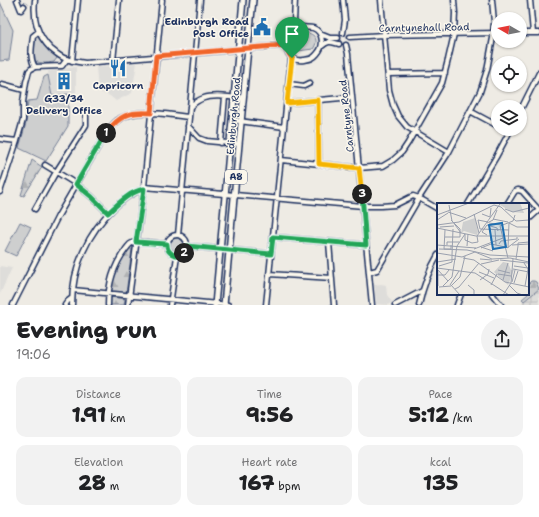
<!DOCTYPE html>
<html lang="en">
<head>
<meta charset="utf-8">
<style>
	:root { --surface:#fff; --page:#f2f2f2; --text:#202124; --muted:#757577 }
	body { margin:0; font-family:"Shantell Sans",sans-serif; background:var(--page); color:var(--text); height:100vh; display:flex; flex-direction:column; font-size:15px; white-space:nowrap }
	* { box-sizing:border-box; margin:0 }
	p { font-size:13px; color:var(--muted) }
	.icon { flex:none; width:22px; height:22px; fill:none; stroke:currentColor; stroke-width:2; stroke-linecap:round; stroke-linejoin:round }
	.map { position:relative; height:305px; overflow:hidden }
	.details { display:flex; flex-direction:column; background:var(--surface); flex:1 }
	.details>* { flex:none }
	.needle { width:26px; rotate:279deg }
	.fabs { position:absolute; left:491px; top:12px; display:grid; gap:8px }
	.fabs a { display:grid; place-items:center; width:36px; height:36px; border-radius:50%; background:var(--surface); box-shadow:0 1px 3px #0004; font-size:20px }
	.pin { position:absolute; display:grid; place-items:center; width:34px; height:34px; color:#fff; margin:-41px -17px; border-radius:50% 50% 50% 0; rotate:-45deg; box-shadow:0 0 4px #0007 }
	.pin .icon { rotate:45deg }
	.km { position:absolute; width:20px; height:20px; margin:-10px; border-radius:50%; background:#222; color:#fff; font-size:11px; line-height:20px; text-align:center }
	.round { display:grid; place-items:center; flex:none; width:42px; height:42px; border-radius:21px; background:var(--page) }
	.head { display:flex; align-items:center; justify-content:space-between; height:68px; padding:0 16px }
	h1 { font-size:22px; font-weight:800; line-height:30px }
	.stats { display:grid; grid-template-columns:repeat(3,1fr); gap:6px; height:68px; padding:4px 16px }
	.stats div { display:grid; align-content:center; border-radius:10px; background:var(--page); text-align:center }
	.stats b { font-size:20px; font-weight:800 }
	.stats small { font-size:11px; font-weight:400 }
	.stats p { font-size:11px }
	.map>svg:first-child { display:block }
</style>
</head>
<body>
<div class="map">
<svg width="539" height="305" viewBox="0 0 539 305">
	<defs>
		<pattern id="industrial-grid" width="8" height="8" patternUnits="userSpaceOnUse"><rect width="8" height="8" fill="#deddda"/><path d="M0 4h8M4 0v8" fill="none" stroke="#bebebe"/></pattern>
		<pattern id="forest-firs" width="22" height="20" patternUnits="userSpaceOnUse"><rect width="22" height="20" fill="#cecfcf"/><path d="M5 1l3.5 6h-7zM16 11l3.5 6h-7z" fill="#b0b2b4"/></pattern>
	</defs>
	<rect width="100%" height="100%" fill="#eeebe4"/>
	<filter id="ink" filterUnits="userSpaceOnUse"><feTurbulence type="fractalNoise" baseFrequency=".025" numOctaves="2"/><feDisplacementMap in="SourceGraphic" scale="8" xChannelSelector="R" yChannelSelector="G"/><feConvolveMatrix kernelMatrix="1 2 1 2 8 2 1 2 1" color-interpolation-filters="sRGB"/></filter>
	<g filter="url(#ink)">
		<path fill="#deddda" d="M137 63 132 93 116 101 110 96 98 91 96 67Z
			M76 67V93L52 95 48 71Z
			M0 266 12 268 0 294Z
			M381 284 386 285 387 295 392 302 388 305 376 304 374 285Z"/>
		<path fill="url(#industrial-grid)" d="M539 289V305H524L522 302Z"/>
		<path fill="#cecfcf" stroke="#747f96" d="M0 2 13 30 9 60 0 61Z
			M301 32C312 32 321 38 313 49L298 51C292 44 295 38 301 32Z
			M37 37 39 38 47 49 57 57V58L54 62C47 63 37 65 33 58L35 39Z
			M48 75 52 96 68 94V126L46 161 19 148 26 123 28 101 37 100 44 77Z
			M20 222 31 227 16 256 5 251Z
			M170 245a7 7 0 1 1 14 0a7 7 0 1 1-14 0Z"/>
		<path fill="url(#forest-firs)" stroke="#747f96" d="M32 160 42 167 24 196 21 195Z
			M130 249H132L126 293 110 292C115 275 118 262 130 249Z
			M531 281H534L536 282 539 289 524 301 522 299 528 294V284Z
			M110 297 125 299 124 305H110Z"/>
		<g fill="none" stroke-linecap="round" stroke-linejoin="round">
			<g stroke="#1b2f5e" stroke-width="7">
				<path id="minor" d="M17 0 21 10 24 6
					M35 0C33 20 37 35 51 49 55 52 59 56 64 58 70 61 78 62 85 63L286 45
					M343 0 345 20 343 33
					M381 0 389 90 393 105 398 116 407 127 449 152
					M530 0 533 33
					M301 27C305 28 310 27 313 28 324 32 324 47 317 54 313 59 310 59 304 60 288 63 281 45 291 33 292 32 293 30 295 29 297 28 299 28 301 27Z
					M295 29 294 22 295 0
					M520 33H539
					M320 34 330 38H338
					M350 37 384 35 498 33
					M346 45 348 54 372 305
					M322 46C329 40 331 42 339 44
					M72 61 78 0
					M113 61 119 0
					M35 67C29 58 32 46 33 36L38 32
					M35 67 62 66 67 59
					M388 74 445 73
					M2 84 24 90
					M289 84 304 86 310 83
					M318 100 319 164
					M287 103 352 97
					M190 107C194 103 198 100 204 98 215 94 232 97 243 99
					M470 111 498 126
					M520 111 539 73
					M232 120 284 127
					M188 126 199 138 207 141 239 144
					M0 139 17 141
					M221 143 225 97
					M281 160 359 168 383 166 393 160 402 152 408 143 442 83 448 60 454 34 455 13 454 0
					M45 165 76 184 92 197 108 213
					M144 187 363 206H381L395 205 413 196 419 198 438 209
					M0 192 17 141 23 120V102L26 82 29 71 31 69 35 67
					M468 204 496 157 511 129
					M507 204 515 191 518 190 522 191 539 210 528 220
					M35 209 56 172 86 125V115
					M167 245a10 10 0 1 1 20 0a10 10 0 1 1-20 0Z
					M178 235 200 0
					M273 237 366 245
					M329 242 334 305
					M187 246 271 254
					M369 272 377 270 419 198 449 152 480 92 487 70 493 38 494 22 492 0
					M269 274 332 278
					M73 290 228 305
					M492 294 501 305
					M13 305 58 216 106 133C110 128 115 121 121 118 139 108 169 115 189 117
					M65 305 68 301 72 298
					M72 305C72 267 88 232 115 207 124 199 132 192 144 189
					M108 305C108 285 114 265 126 249 128 247 129 244 132 243 139 240 158 244 167 244
					M128 305 144 187 162 0
					M170 305 177 256
					M266 305 291 58
					M395 305 422 291
					M419 305C423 287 429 270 438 255
					M457 305 461 294"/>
			</g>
			<g stroke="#1b2f5e" stroke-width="8">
				<path id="major" d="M215 305 243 0
					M224 305 248 48 253 0"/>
			</g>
			<use href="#minor" stroke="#fbf7ec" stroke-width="4"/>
			<use href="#major" stroke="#fbf7ec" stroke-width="5"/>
		</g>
	</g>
	<g fill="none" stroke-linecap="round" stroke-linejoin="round" filter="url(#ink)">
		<g stroke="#fff" stroke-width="8">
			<path id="split-1" d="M106 133C119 116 129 111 151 113L156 56 286 45 288 52 292 58"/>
		</g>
		<g stroke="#fff" stroke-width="8">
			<path id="split-2" d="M106 133 76 184 92 197 108 213C119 203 129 192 144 189L136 242 167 244C167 254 176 258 184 253"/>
		</g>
		<g stroke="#fff" stroke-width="8">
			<path id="split-3" d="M184 253 187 246 271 254 273 237 366 245 362 194"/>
		</g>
		<g stroke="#fff" stroke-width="8">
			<path id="split-4" d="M292 58 287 103 318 100 319 164 359 168 362 194"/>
		</g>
		<use href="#split-1" stroke="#f0652b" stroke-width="5"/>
		<use href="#split-2" stroke="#22a559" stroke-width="5"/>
		<use href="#split-3" stroke="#22a559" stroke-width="5"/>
		<use href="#split-4" stroke="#f5b400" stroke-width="5"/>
	</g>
	<defs>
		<g id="civic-bare" transform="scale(1.38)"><path d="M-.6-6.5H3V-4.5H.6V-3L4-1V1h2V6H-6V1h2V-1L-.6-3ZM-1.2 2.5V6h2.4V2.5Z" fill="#1f6fb2" stroke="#fbf7ec" stroke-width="2.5" paint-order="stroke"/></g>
		<g id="restaurant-bare" transform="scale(1.38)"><path d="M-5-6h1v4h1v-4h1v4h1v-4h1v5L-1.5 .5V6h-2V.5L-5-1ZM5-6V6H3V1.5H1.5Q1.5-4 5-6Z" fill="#1f6fb2" stroke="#fbf7ec" stroke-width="2.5" paint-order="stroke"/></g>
		<g id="building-bare" transform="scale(1.38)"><path d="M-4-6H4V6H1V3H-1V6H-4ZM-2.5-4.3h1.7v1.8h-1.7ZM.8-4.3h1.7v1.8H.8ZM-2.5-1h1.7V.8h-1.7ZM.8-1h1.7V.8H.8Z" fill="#1f6fb2" stroke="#fbf7ec" stroke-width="2.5" paint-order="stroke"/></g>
	</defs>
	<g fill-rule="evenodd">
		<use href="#civic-bare" x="262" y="27"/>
		<use href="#restaurant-bare" x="118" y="68"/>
		<use href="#building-bare" x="64" y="81"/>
	</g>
	<g text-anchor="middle" stroke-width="3" stroke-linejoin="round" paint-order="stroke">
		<rect fill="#fbf7ec" stroke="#5e6b89" stroke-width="1" x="225" y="170" width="22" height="14" rx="3"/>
		<g font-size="9" font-weight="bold" fill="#1b2f5e">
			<text x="236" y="180">A8</text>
		</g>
		<g font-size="10" font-weight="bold" fill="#1b2f5e" stroke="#fbf7ec">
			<text x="249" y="25" text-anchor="end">Edinburgh Road<tspan x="249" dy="12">Post Office</tspan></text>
			<text x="118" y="89">Capricorn</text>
			<text x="64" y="102">G33/34<tspan x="64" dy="12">Delivery Office</tspan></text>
		</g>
		<g font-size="10" fill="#1b2f5e" stroke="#fbf7ec">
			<text transform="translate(424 27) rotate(-1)" y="4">Carntynehall Road</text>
			<text transform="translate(233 116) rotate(-85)" y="4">Edinburgh Road</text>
			<text transform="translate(346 116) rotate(-96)" y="4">Carntyne Road</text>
		</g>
	</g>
	<g transform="translate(437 203)">
		<rect width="92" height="92" fill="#eeebe4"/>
		<path d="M65 0H83L87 10 75 9 63 2Z" fill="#cecfcf"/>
		<path d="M38 15 41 29 40 32 27 28 24 30 26 19ZM66 59 71 60 74 67H77L71 82 57 69Z" fill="#cecfcf"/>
		<path fill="none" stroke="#9aa0ae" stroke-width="1" d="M12 2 15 18M68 6 76 9 92 5M11 9 29 15M37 11 42 30M45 11 53 14 54 5M0 12 32 0M56 16 71 19M0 17 11 10M14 17 23 26V34M16 19 24 30M51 19 41 17 43 26 72 27M50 20 56 17 60 7M52 20 64 22M72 20 80 24H92M0 22 22 19 57 2 64 4 79 18 92 17M3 24 17 23M0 25 39 33H92M53 25 54 38M8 27 7 46H14V42M58 27 59 42M28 31V37L35 40 41 39 40 33M50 32 45 29 50 22 60 25 61 28M40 33 63 1M8 34H23M66 35 63 23 76 18 78 12M66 35 71 55M62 41 64 38 80 36V34M0 42 39 45M10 42V39H22M75 42 92 41M30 43 31 31M81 43V40L92 39M44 44 56 48M44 45 54 41 68 44M70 45 82 36M71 45 72 20M2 46 30 47 53 52 92 54M37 46 66 35M0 50 25 54M15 52 16 26M25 54 38 49 55 56 73 55 92 59M26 55 37 57 68 79 92 84M43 56 55 57M79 56 81 43M63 57 91 60M0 59 19 56M87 60 91 66 88 83M44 61 62 57M2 63 15 59V53M77 63 91 65M0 65 38 70 72 92M76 66 92 69M1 67 11 78M61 67 73 70M42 69 57 75M61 71 74 73M0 72H8L12 67M43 77 51 71 52 66M66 77 71 60M75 79 78 67M77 80 81 68M13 82 22 68M14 82 23 92M31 82 37 87V92M54 82 60 71M72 82 80 90 86 92M1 83V67M6 83 15 74 20 43 28 31M2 84 14 83 23 74 28 53M18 86 22 84 42 60M66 92 74 80 76 56"/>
		<path fill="#1f6fb2" fill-opacity="0.15" stroke="#1f6fb2" stroke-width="2" d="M65 20 69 44 56 46 52 22Z"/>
		<rect width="92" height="92" fill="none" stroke="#1b2f5e" stroke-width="2"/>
	</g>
</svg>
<div class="fabs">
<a><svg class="needle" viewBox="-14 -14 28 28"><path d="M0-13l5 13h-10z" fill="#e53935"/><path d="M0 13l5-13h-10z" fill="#757577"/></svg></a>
<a><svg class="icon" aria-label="locate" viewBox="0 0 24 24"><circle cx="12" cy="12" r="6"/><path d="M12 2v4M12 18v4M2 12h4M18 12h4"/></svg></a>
<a><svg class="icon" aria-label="layers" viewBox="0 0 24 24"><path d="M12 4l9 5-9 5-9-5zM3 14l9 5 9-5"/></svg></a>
</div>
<div class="pin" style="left:292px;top:58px;background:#1e9e55"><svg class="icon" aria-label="arrive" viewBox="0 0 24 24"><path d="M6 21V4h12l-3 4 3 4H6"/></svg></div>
<b class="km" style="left:106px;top:133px">1</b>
<b class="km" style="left:184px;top:253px">2</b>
<b class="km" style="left:362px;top:194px">3</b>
</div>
<section class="details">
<div class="head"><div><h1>Evening run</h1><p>19:06</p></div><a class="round"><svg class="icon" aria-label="share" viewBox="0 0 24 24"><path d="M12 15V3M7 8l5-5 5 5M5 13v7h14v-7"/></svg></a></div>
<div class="stats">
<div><p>Distance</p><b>1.91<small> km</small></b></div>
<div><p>Time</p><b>9:56</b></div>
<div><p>Pace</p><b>5:12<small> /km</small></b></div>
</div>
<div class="stats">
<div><p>Elevation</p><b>28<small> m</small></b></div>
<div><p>Heart rate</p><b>167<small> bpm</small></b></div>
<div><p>kcal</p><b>135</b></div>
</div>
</section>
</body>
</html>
